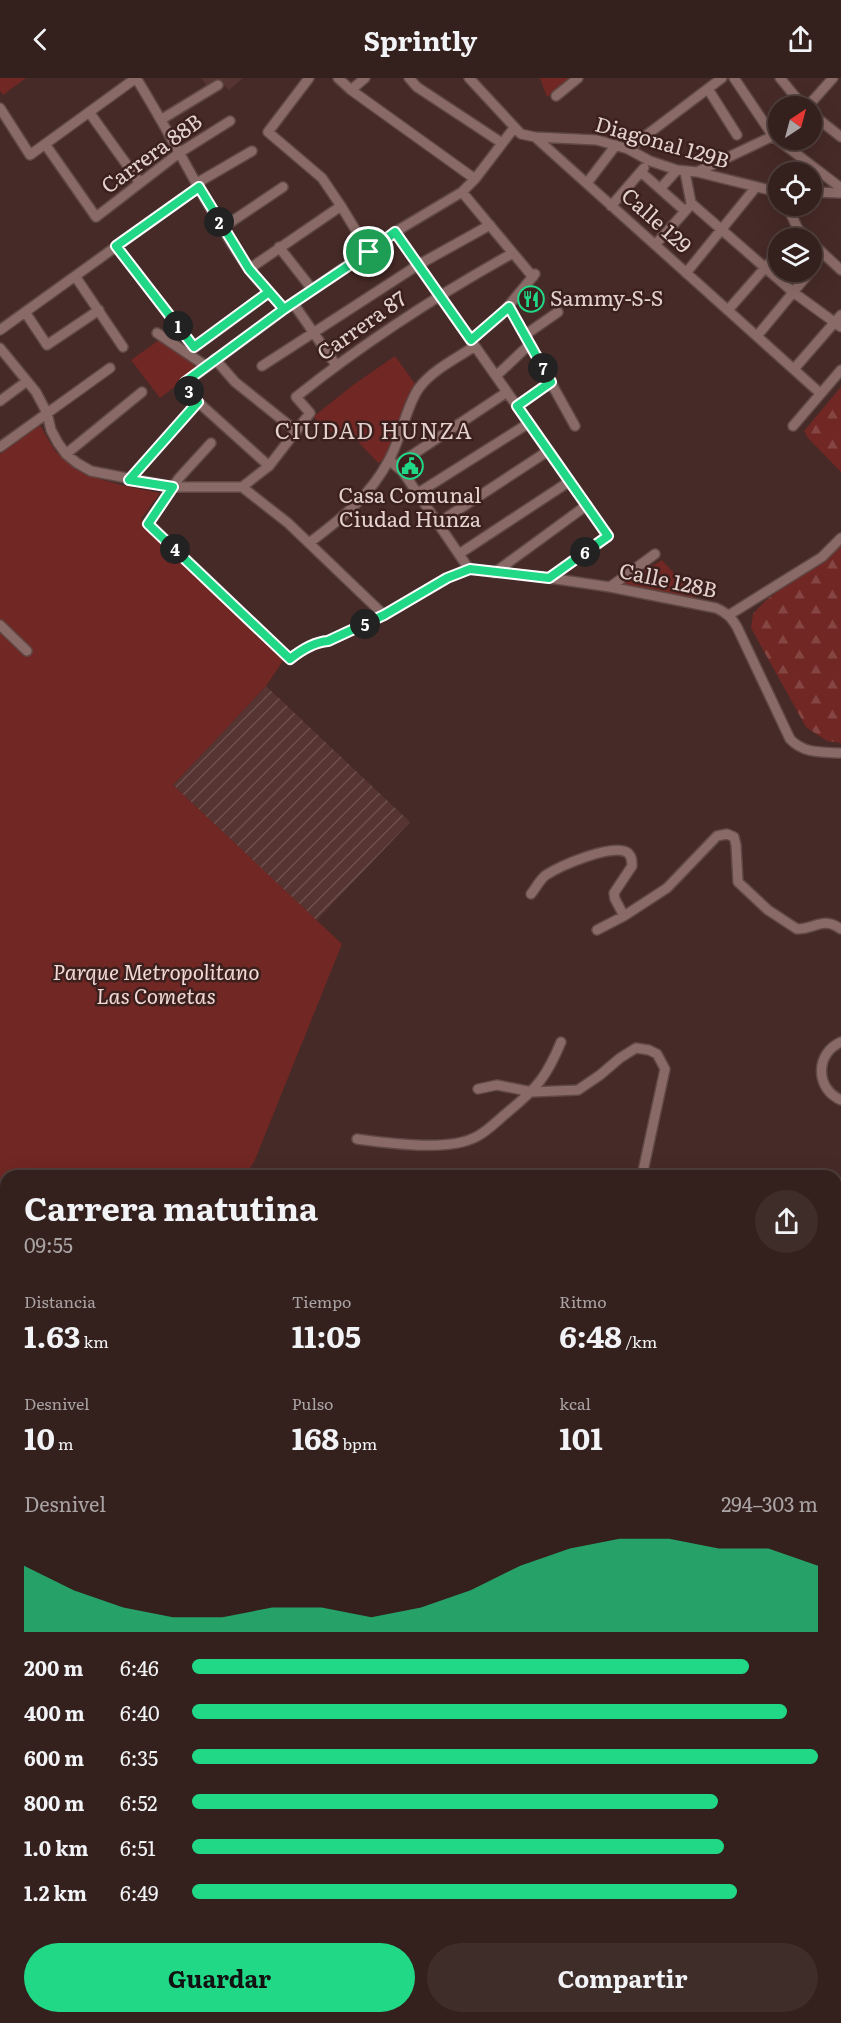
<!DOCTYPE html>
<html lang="es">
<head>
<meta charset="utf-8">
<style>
	:root { --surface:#34201d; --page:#3f2d2a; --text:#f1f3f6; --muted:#a9a3a4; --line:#4e3e3b; --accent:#21d887 }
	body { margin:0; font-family:Literata,serif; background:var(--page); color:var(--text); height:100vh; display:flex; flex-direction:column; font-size:22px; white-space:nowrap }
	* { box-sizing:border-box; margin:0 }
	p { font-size:20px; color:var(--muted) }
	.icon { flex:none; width:33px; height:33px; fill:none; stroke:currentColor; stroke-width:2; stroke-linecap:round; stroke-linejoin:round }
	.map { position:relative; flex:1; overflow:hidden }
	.drawer { position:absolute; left:0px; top:1092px; width:842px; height:854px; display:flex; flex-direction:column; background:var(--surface); border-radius:18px 18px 0 0; box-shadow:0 6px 24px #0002,0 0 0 2px var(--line) }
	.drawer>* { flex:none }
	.needle { width:39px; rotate:36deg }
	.buttons { position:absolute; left:768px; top:18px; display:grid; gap:12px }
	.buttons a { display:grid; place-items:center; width:54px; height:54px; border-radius:50%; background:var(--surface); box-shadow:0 6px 24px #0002,0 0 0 2px var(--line); font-size:30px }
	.pin { position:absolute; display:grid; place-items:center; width:51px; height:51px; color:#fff; margin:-26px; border:3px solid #fff; border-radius:50%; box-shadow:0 2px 6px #0007 }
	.km { position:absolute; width:30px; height:30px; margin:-15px; border-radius:50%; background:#222; color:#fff; font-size:16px; line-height:30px; text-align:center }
	.round { display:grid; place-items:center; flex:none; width:63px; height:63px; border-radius:32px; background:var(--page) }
	.overview { display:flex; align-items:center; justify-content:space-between; height:102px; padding:0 24px }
	h1 { font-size:33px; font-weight:700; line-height:45px }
	.stats { display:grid; grid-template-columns:repeat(3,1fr); gap:9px; height:102px; padding:6px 24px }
	.stats div { display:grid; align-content:center }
	.stats b { font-size:30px; font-weight:700 }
	.stats small { font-size:16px; font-weight:400 }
	.stats p { font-size:16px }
	.chart { height:168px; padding:12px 24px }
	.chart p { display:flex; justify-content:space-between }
	.chart svg { width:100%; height:108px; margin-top:6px; fill:var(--accent); opacity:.7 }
	.action { display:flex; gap:12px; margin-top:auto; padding:12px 24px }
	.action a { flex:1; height:69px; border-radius:36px; background:var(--accent); color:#111; font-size:24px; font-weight:700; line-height:69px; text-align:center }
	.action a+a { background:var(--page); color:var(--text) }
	ul { padding:0 24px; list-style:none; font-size:20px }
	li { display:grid; grid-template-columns:96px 72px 1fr; align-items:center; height:45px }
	li i { height:15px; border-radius:8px; background:var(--accent) }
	header { display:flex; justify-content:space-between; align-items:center; height:78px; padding:0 24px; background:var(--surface); font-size:27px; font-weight:700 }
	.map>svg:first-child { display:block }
</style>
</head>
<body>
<header><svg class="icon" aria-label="back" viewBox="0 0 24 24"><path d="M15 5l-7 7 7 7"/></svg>Sprintly<svg class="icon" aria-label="share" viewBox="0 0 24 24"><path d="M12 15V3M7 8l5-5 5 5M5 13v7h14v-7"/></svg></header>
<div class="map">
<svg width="841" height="1945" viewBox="0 0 841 1945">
	<defs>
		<pattern id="industrial-furrows" width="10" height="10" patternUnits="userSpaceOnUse" patternTransform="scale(1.5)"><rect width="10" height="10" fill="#563431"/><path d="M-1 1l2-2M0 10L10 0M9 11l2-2" fill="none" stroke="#6e504e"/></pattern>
		<pattern id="forest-firs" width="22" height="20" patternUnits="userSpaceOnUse" patternTransform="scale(1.5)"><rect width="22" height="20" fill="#712723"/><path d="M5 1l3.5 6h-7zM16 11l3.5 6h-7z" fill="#854542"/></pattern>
	</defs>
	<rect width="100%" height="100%" fill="#462a27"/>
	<path fill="#563431" d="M201 0H243L229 12 217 1 207 8Z
		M841 1301V1469L836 1461V1304Z
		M841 1716V1780L836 1773V1720Z"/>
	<path fill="url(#industrial-furrows)" d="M266 608 410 744 316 843 173 707Z"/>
	<path fill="#712723" d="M0 0H26L3 17 0 13Z
		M540 0H571L547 19Z
		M162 260 202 288 160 320 131 282Z
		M395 278 416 307 386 380 378 385 349 354 341 361 313 339 353 307Z
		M40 347C46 357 52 370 60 378 86 403 127 408 160 415L141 441 287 577 266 608 173 707 342 866 254 1084 244 1098H6V1521L4 1527 6 1558 0 1555V376Z
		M662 482 700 524 622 506Z
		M0 1612 6 1614V1786H0Z
		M218 1940H243L242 1945H208Z
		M278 1940H325L324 1945H275L273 1942Z
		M371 1940H480L484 1944 489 1941 493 1945H370L368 1944Z"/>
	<path fill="url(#forest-firs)" d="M841 309V394L808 360 804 353Z
		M841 467V665L827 663 806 649 751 550 753 536 765 523Z
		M0 1831 6 1833V1930H0Z
		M60 1940H82L74 1945H0Z"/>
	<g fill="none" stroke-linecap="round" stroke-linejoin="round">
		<g stroke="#5f4845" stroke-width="12">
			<path id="minor" d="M136 0C175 62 206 130 248 190 259 204 272 218 284 231
				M309 0 268 54 322 100 341 128 369 174
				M338 0 351 12 475 101
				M409 0 417 9 502 65
				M469 0 521 56 535 59 597 62 628 71 650 83 677 92 697 94 778 114
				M734 0 773 58 841 110
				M780 0 803 28
				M708 11 737 57
				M351 12 365 0
				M556 18 578 0
				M808 28 833 0
				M0 30 30 77 136 0
				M89 34 140 105
				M812 36 841 59
				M162 41 218 7
				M535 59 820 315
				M45 66 96 139 179 75 230 43
				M628 71 722 0
				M641 94 685 133
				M685 94 691 125 793 214 841 249
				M697 94 773 58 778 54
				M197 105 252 73
				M587 105 616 67
				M660 111 677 92
				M462 114 533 199
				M812 114 841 115
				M611 128 644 90
				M787 128 798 151 807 160
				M222 150 283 109
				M395 154 608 458 549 500
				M790 160 798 151
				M812 165 841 192
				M655 167 688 130
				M116 168 194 269
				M279 169 312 211
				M249 191 341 128
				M686 195 756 109
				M75 198 123 269
				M293 225 336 287
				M509 229 575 348
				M728 232 778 175
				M25 234 47 267 99 232
				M0 252 199 109
				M157 255 206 288
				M525 257 558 234
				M757 258 810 194
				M471 262 500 238 535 196
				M0 270 36 314 47 335 51 352 58 365 66 376 77 385 91 393 173 409H242L288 445 384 537
				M187 275 269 214
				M215 281 235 304 295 352
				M262 288 418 187 490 147
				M794 291 841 237
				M496 298 530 266
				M0 323 27 303
				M517 328 551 304
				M793 348 841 292
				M211 365 179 400 148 445 290 581C300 573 314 564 328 563L384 537 447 500 469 491
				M0 369 110 290
				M66 376 142 314
				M389 382 403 394 469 491 549 500 610 509 716 530C727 535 731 539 737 549L790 661C804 676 822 674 841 675
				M397 387 507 314
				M269 388 198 324 185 307V305L293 225 395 154 462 114 475 101 514 50
				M129 402 198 324
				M242 409 269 388 310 335 296 319C366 263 436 218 513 175
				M418 415 529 345
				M438 445 548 373
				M309 465C341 441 370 418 389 382 401 361 406 328 419 310 432 292 457 280 475 268
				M459 476 570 403
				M494 495 587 427
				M610 509 655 476
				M729 537 822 479 841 460
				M0 547 27 573
				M531 816C536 810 540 801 546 797 560 788 614 764 628 775 632 779 632 783 632 788L614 815 615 821 624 838
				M597 852 624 838 667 810 717 758 727 756 734 759 736 767 738 804 768 832 797 851C816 851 822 838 841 851
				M841 964C815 975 815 1011 841 1022
				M478 1011 497 1007 532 1014 578 1012 600 997 620 980 636 970 649 972 657 976 665 991 642 1098
				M357 1061C389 1065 447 1074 476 1059 488 1053 499 1041 509 1033 537 1010 547 998 561 964
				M836 1108 841 1113
				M836 1224 841 1217
				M836 1492 841 1499
				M836 1674 841 1672
				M0 1824 6 1826
				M836 1844 841 1851
				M494 1940 498 1945
				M584 1940 588 1945
				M675 1940 679 1945
				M795 1940 799 1945
				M0 1941 22 1940
				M830 1945 841 1936"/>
		</g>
		<g stroke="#5f4845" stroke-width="18">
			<path id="primary" d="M0 1581 6 1584
				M0 1594 6 1597"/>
		</g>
		<g stroke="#5f4845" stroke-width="18">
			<path id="trunk" d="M836 1691 841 1689
				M836 1707 841 1704
				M265 1940 267 1945
				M333 1940V1945
				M89 1945 97 1940
				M127 1945 138 1940
				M180 1945 190 1940
				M249 1945 250 1941
				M348 1945 351 1940"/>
		</g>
		<use href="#minor" stroke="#8a6a66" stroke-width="9"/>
		<use href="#primary" stroke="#b3655e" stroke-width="15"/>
		<use href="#trunk" stroke="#c0635b" stroke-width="15"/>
	</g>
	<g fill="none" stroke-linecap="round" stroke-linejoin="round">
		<g stroke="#fff" stroke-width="12">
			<path id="route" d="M369 174 284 231 269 214 194 269 116 168 199 109 249 191 284 231 185 304 184 307 198 324 129 402 173 409 148 446 290 581C300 573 314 564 328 563L384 537 447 500 470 491 549 500 608 458 517 328 551 304 509 229 471 262 395 154 369 174"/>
		</g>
		<use href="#route" stroke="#21d887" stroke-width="8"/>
	</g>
	<defs>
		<g id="restaurant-ring" transform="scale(1.35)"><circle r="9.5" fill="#3b201d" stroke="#21d887" stroke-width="1.5"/><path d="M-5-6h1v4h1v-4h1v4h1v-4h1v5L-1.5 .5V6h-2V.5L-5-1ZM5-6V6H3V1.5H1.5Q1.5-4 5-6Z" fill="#21d887"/></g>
		<g id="civic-ring" transform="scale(1.35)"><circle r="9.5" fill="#3b201d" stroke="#21d887" stroke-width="1.5"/><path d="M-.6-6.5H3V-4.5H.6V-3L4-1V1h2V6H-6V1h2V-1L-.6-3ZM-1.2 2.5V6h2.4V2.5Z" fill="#21d887"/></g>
	</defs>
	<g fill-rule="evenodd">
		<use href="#restaurant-ring" x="531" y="221"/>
		<use href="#civic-ring" x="410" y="388"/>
	</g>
	<g text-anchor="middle" stroke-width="5" stroke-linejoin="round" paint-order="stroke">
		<g font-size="21" fill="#e4d2cf" stroke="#3b201d">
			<text transform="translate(662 65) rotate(16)" y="7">Diagonal 129B</text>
			<text transform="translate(152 76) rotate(-36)" y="7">Carrera 88B</text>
			<text transform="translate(656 143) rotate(42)" y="7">Calle 129</text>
			<text transform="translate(362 248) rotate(-35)" y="7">Carrera 87</text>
			<text transform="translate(668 503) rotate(12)" y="7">Calle 128B</text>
		</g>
		<g font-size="21" fill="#e4d2cf" stroke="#3b201d" text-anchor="start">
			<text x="550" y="228">Sammy-S-S</text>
			<text x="410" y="425" text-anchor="middle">Casa Comunal<tspan x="410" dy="24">Ciudad Hunza</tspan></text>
		</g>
		<g font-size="21" font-style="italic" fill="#f2d9d6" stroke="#3b201d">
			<text x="156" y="902">Parque Metropolitano<tspan x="156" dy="24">Las Cometas</tspan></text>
		</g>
		<g font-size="22" letter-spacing="1.5" fill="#e4d2cf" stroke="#3b201d">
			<text x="374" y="361">CIUDAD HUNZA</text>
		</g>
	</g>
</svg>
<div class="buttons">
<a><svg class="needle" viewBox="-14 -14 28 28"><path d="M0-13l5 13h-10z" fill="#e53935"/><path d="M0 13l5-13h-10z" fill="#a9a3a4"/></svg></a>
<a><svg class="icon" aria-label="locate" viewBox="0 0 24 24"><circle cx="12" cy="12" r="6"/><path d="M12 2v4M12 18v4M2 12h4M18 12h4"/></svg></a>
<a><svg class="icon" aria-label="layers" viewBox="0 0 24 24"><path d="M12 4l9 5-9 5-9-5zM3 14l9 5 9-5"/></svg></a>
</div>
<div class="pin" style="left:369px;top:174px;background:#1e9e55"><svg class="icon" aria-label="arrive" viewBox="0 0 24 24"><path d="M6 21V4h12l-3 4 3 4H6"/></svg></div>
<b class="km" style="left:178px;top:248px">1</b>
<b class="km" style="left:219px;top:144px">2</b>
<b class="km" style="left:189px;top:313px">3</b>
<b class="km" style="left:175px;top:471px">4</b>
<b class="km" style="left:365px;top:546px">5</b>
<b class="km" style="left:585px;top:474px">6</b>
<b class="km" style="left:543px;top:290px">7</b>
<section class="drawer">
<div class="overview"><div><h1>Carrera matutina</h1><p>09:55</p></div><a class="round"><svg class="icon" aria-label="share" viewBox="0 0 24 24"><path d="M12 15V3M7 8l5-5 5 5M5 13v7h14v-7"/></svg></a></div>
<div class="stats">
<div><p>Distancia</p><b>1.63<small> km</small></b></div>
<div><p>Tiempo</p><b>11:05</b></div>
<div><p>Ritmo</p><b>6:48<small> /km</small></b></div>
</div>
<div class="stats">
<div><p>Desnivel</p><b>10<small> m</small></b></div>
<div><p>Pulso</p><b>168<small> bpm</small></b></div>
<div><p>kcal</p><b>101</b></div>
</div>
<div class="chart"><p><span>Desnivel</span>294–303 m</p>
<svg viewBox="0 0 160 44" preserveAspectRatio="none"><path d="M0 44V17L10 27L20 34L30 38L40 38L50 34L60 34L70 38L80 34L90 27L100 17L110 10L120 6L130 6L140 10L150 10L160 17V44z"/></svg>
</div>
<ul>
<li><b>200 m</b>6:46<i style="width:89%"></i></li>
<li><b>400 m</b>6:40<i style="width:95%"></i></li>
<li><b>600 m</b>6:35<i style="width:100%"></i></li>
<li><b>800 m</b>6:52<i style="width:84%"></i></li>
<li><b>1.0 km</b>6:51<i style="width:85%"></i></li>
<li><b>1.2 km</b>6:49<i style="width:87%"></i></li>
</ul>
<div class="action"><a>Guardar</a><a>Compartir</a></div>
</section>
</div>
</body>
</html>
